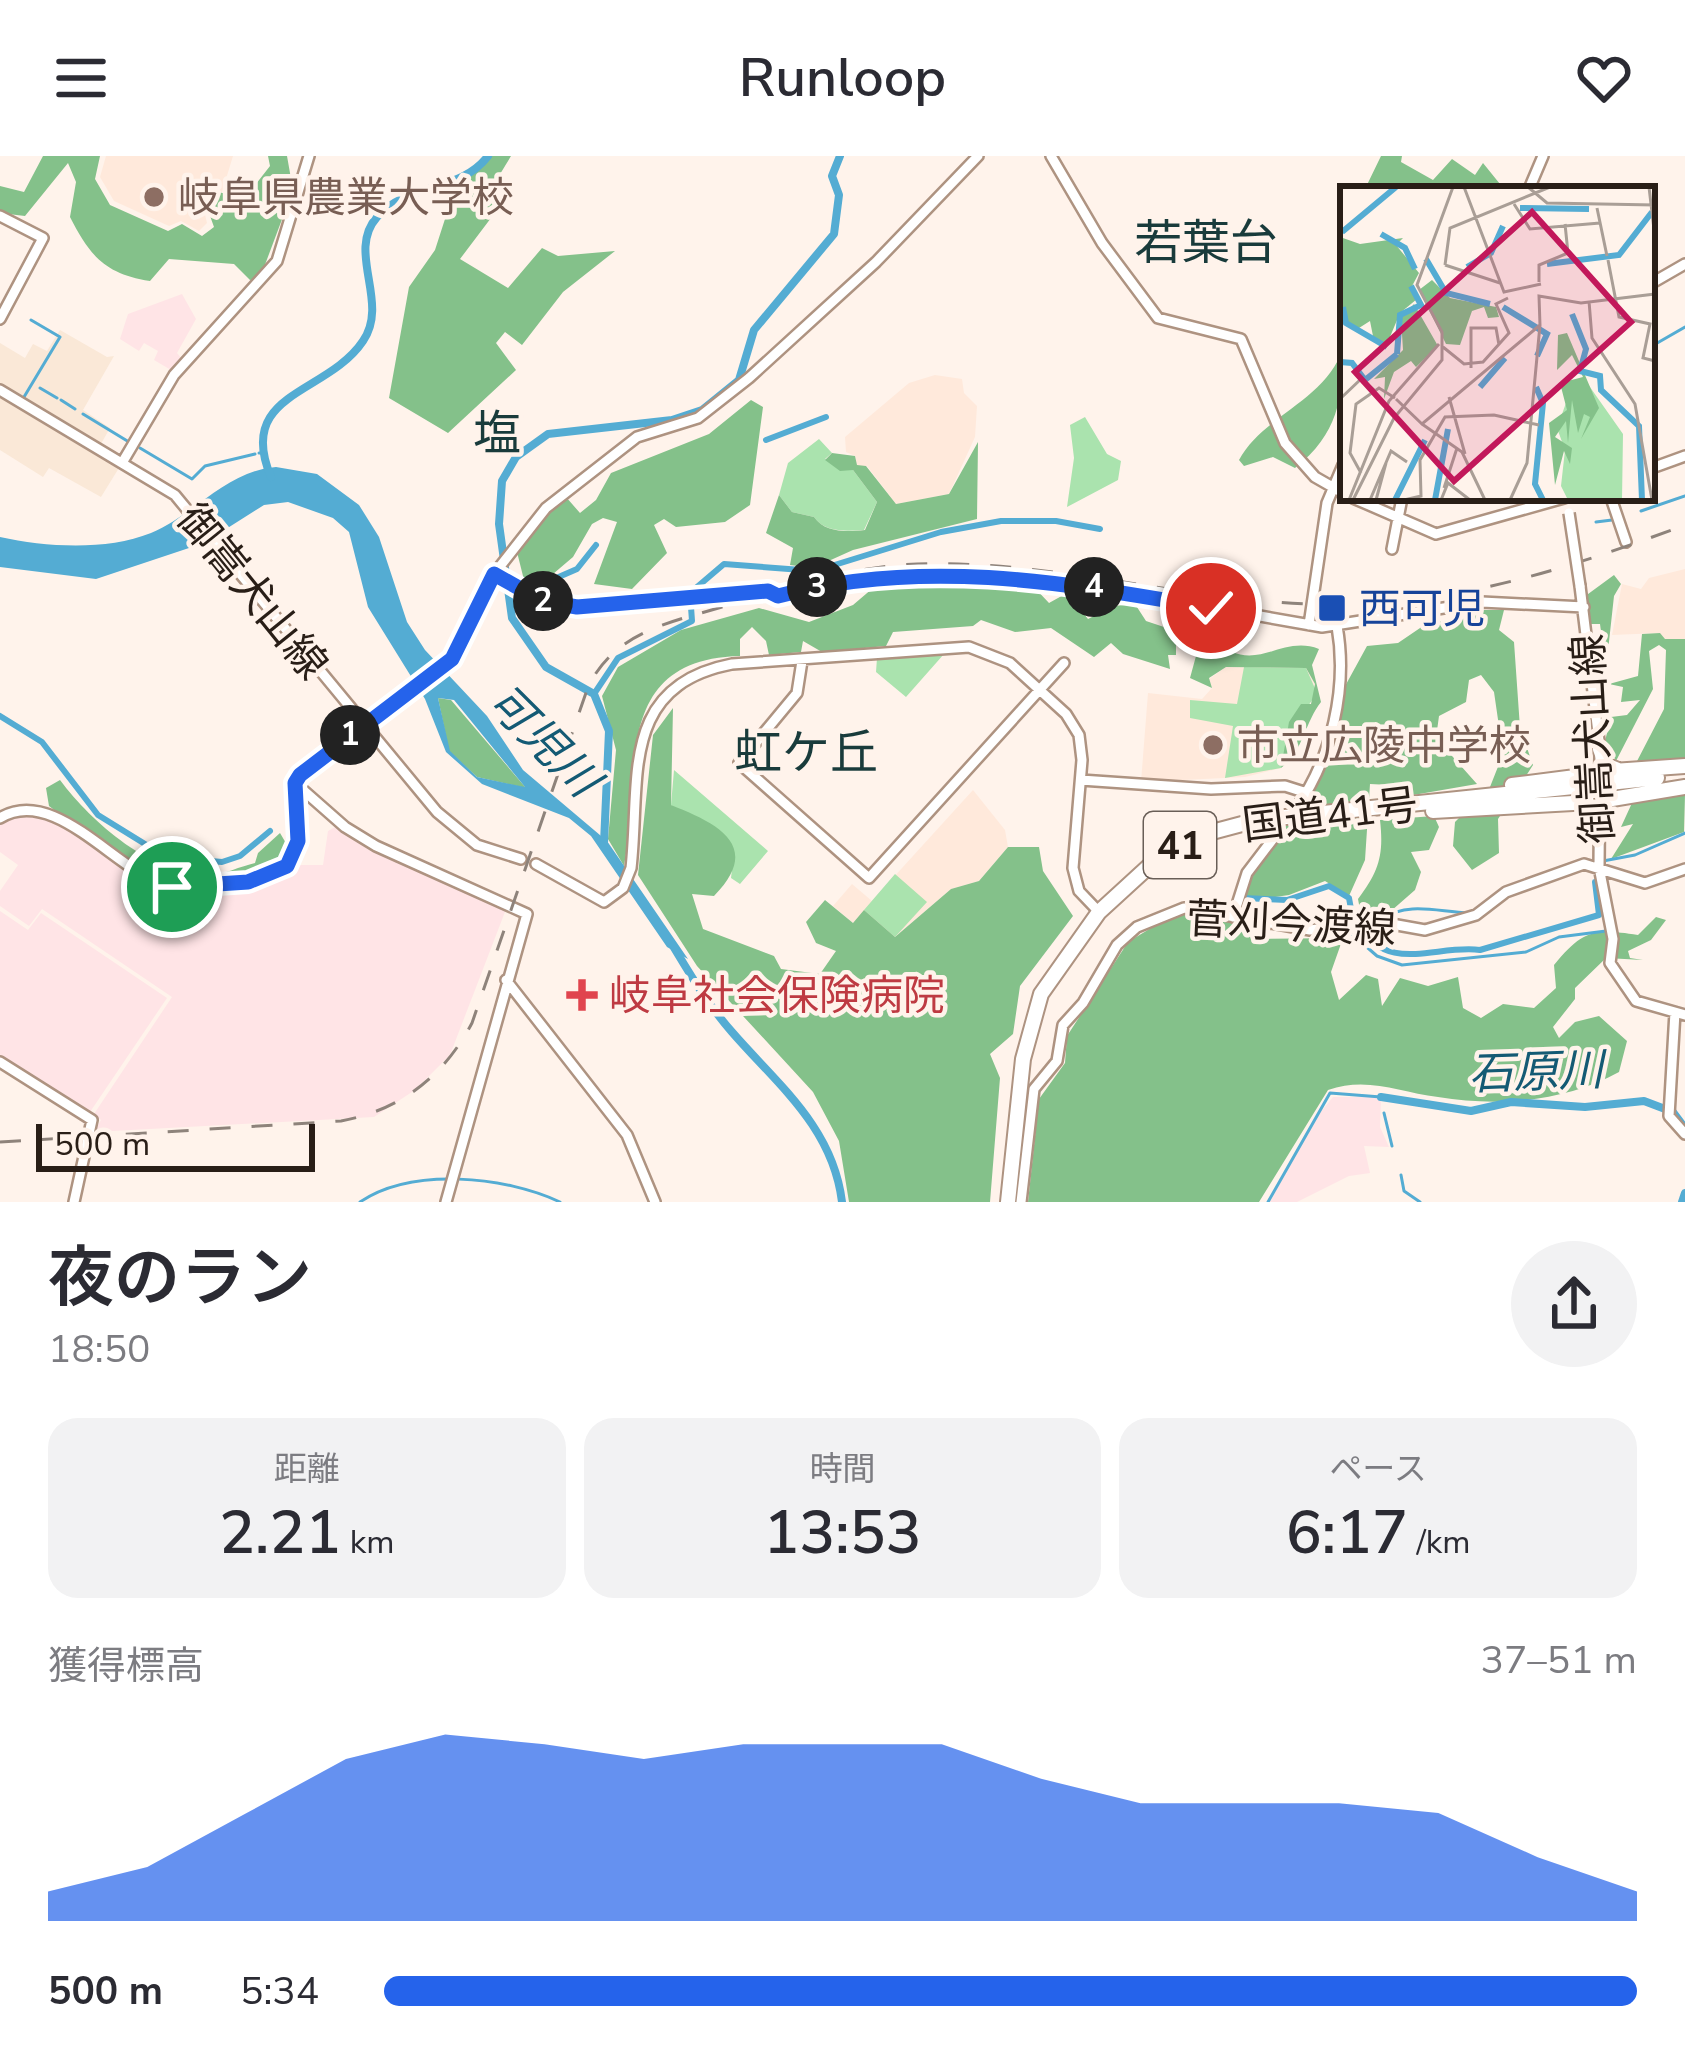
<!DOCTYPE html>
<html lang="ja">
<head>
<meta charset="utf-8">
<style>
	:root { --surface:#fff; --page:#f2f2f3; --text:#2b2b33; --muted:#7c7c81; --accent:#2563eb }
	body { margin:0; font-family:"Nunito Sans","Noto Sans JP",sans-serif; background:var(--page); color:var(--text); height:100vh; display:flex; flex-direction:column; font-size:45px; white-space:nowrap }
	* { box-sizing:border-box; margin:0 }
	p { font-size:39px; color:var(--muted) }
	.icon { flex:none; width:66px; height:66px; fill:none; stroke:currentColor; stroke-width:2; stroke-linecap:round; stroke-linejoin:round }
	.map { position:relative; height:1046px; overflow:hidden }
	.panel { display:flex; flex-direction:column; background:var(--surface); flex:1 }
	.panel>* { flex:none }
	.scale { position:absolute; left:36px; bottom:30px; width:279px; box-sizing:border-box; padding-left:12px; border:6px solid #291e17; border-top:0; font-size:33px; line-height:42px; white-space:nowrap; color:#291e17; -webkit-text-stroke:9px #fff3eb; paint-order:stroke }
	.pin { position:absolute; display:grid; place-items:center; width:102px; height:102px; color:#fff; margin:-51px; border:6px solid #fff; border-radius:50%; box-shadow:0 3px 12px #0007 }
	.km { position:absolute; width:60px; height:60px; margin:-30px; border-radius:50%; background:#222; color:#fff; font-size:33px; line-height:60px; text-align:center }
	.round { display:grid; place-items:center; flex:none; width:126px; height:126px; border-radius:63px; background:var(--page) }
	.summary { display:flex; align-items:center; justify-content:space-between; height:204px; padding:0 48px }
	h1 { font-size:66px; font-weight:600; line-height:90px }
	.metrics { display:grid; grid-template-columns:repeat(3,1fr); gap:18px; height:204px; padding:12px 48px }
	.metrics div { display:grid; align-content:center; border-radius:30px; background:var(--page); text-align:center }
	.metrics b { font-size:60px; font-weight:600 }
	.metrics small { font-size:33px; font-weight:400 }
	.metrics p { font-size:33px }
	.chart { height:336px; padding:24px 48px }
	.chart p { display:flex; justify-content:space-between }
	.chart svg { width:100%; height:216px; margin-top:12px; fill:var(--accent); opacity:.7 }
	ul { padding:0 48px; list-style:none; font-size:39px }
	li { display:grid; grid-template-columns:192px 144px 1fr; align-items:center; height:90px }
	li i { height:30px; border-radius:15px; background:var(--accent) }
	header { display:flex; justify-content:space-between; align-items:center; height:156px; padding:0 48px; background:var(--surface); font-size:54px; font-weight:600 }
	.map>svg:first-child { display:block }
</style>
</head>
<body>
<header><svg class="icon" aria-label="menu" viewBox="0 0 24 24"><path d="M4 6h16M4 12h16M4 18h16"/></svg>Runloop<svg class="icon" aria-label="heart" viewBox="0 0 24 24"><path d="M12 20l-8-8c-3-5 5-10 8-4 3-6 11-1 8 4z"/></svg></header>
<div class="map">
<svg width="1685" height="1046" viewBox="0 0 1685 1046">
	<rect width="100%" height="100%" fill="#fff3eb"/>
	<path fill="#fae8d7" d="M60 174 107 201 114 200 83 254 110 272 98 293 122 307 101 341 49 312 43 321 0 294V187L25 202 33 188 47 195Z"/>
	<path fill="#ffe4e6" d="M182 138 196 163 177 197 182 203 171 214 154 204 158 195 144 187 139 195 120 183 128 158Z
		M14 659 55 664 116 708 170 737 212 738 291 709H323L328 675 337 670 380 698 508 748 450 899 415 934 374 961 94 976 101 964 94 958 172 841 42 753 29 770 0 750V735L18 709 0 696V666Z
		M0 755 28 774 41 757 167 842 88 959 0 901Z
		M1333 941H1381L1380 971 1389 991 1364 990 1370 1017 1349 1020 1297 1046H1270L1315 963Z"/>
	<path fill="#ffe9db" d="M106 0H233L222 36 198 29 207 67 199 75 181 65 169 70 114 45 100 21Z
		M935 219 962 223 964 237 977 250 975 281 949 338 896 348 867 310H857L855 300 846 296 845 281 909 227Z
		M1685 413V483H1665L1659 477 1612 479 1622 428 1641 433 1649 422Z
		M1226 511 1306 512 1315 528 1290 576 1281 612 1245 621 1141 626 1148 537 1202 543 1212 532 1209 523Z
		M973 634 1005 674 1008 691 979 725 951 733 895 781 864 755 853 767 833 750 852 728 872 745Z"/>
	<path fill="#aae3ae" d="M1085 261 1107 298 1121 305 1118 324 1067 351 1074 302 1070 269Z
		M819 283 832 297 825 303 853 314 877 346 864 374C846 375 825 377 814 361L792 356 779 339 788 307Z
		M944 498 906 541 876 516 877 502Z
		M1244 511 1306 512 1317 537 1290 576 1281 612 1225 622 1233 570 1190 562V544L1237 548Z
		M674 614 768 695 740 728 731 722 734 695 671 649Z
		M895 718 927 746 895 781 864 754Z"/>
	<path fill="#84c18a" d="M43 0H100L95 23 110 49 168 75 182 68 202 80 214 71 200 32 245 42 270 10 268 0H287L293 34 260 122 250 124 234 108 169 103 150 125C105 118 90 100 70 61L76 26 68 7 25 60 0 57V30L24 36Z
		M492 0H511L491 33 494 58 460 103 508 132 542 92 558 100 615 95 563 136 522 189 505 176 496 187 516 214 448 277 389 242 409 131 435 94 455 32Z
		M1381 0H1402L1401 6 1433 24 1452 3 1475 19 1483 7 1504 33H1365Z
		M1343 192C1343 243 1338 278 1295 312L1273 301 1244 310 1239 304C1263 259 1326 245 1343 192Z
		M751 244 763 251 750 349 725 366 676 371 664 363 654 369 667 397 632 433 594 428 617 366 603 362 592 368 573 401 533 435 526 432 516 392 541 360 566 341 580 357 596 344 611 317 709 278Z
		M978 286 977 363 853 394 813 412 790 409 793 392 766 377 779 339 792 356 814 361C825 377 847 376 865 374L877 346 853 314 840 315 825 304 832 297 855 300 857 309 866 310 896 348 949 338Z
		M1614 419 1621 428 1614 440 1606 513 1600 468H1590L1584 441Z
		M955 428 1032 429 1049 447 1067 437 1088 463 1114 450 1135 448 1146 465 1176 475V499H1168L1170 513 1123 498 1111 487 1094 501 1051 472 1015 476 981 464 973 470 893 476 886 490 822 496 803 485 801 496 769 499 766 485 752 471 740 483V500C610 503 641 620 624 710L608 683 616 594 602 540 618 511 681 474 759 452 809 466 853 449 873 432Z
		M1483 454H1504L1499 474 1514 486 1520 572 1533 609 1498 663 1499 697 1472 714 1453 690 1455 666 1490 631 1503 598 1494 536 1481 519 1469 524 1466 546 1439 560 1436 582 1477 628 1396 642 1390 629 1370 628 1365 704 1349 740 1325 725 1289 739 1242 746 1259 704 1321 618 1344 532 1367 490 1398 487 1423 470Z
		M1660 477 1665 483H1685V606L1635 609 1664 553 1666 494 1659 489 1649 495 1653 533 1616 605 1605 585 1611 561 1627 559 1640 544 1621 546 1623 531 1609 528 1638 520 1642 478Z
		M1202 478 1211 479C1252 525 1278 477 1319 493L1312 509 1321 546C1304 568 1303 596 1281 612L1289 566 1301 548H1311L1315 528 1306 512 1226 511 1209 522 1212 532 1190 522Z
		M438 542 451 544 526 632 477 621 449 595Z
		M673 552 671 649C716 667 764 689 714 740L692 738 703 773 774 800 781 813 820 818 836 795 816 787 806 766 825 744 853 767 864 754 895 781 951 733 979 725 1008 691H1039L1043 715 1073 760 1020 830 1013 878 990 898 1000 922 990 1046H849L839 985 813 936 697 810 638 719 653 579Z
		M60 624C92 667 152 719 209 719 223 719 241 710 255 707L258 697 280 677 290 694 287 704C192 761 124 708 49 650L46 632Z
		M1685 639 1684 676 1611 703 1633 668 1621 671 1632 647Z
		M1434 660 1439 671 1429 694 1411 696 1421 716 1415 734 1383 762 1361 759 1358 743C1379 715 1384 699 1380 664Z
		M1184 752 1244 763 1255 783 1343 782 1331 816 1339 844 1366 819 1378 823 1382 850 1400 822 1428 830 1458 821 1463 852 1481 862 1503 848 1534 852 1556 832 1554 809C1583 774 1593 772 1638 779L1656 761 1666 764 1651 784 1628 795 1630 802 1643 804 1606 802 1575 832V843L1553 871 1559 882 1575 866 1599 860 1627 885 1619 916C1564 946 1499 951 1438 941 1399 936 1367 920 1328 934L1259 1046H1028L1039 943 1065 907 1067 880 1128 786Z"/>
	<path fill="#54acd3" fill-rule="evenodd" d="M276 311 317 318 359 349 379 381 407 466 425 494 487 560 523 614 607 685 688 803 667 791 591 680 569 662 482 628 446 596 425 543 368 451 349 376 333 362 288 346 264 349 204 387 96 423 0 411V381C46 391 106 395 151 377 196 358 226 315 276 311ZM438 542 454 544 525 631 477 621 450 595Z"/>
	<g fill="none" stroke-linecap="round" stroke-linejoin="round">
		<path stroke="#54acd3" stroke-width="3" d="M1652 190 1685 171
			M40 232 57 242
			M24 241 60 181 31 164
			M61 244 75 253
			M83 258 129 286
			M140 292 192 323 205 310 255 298
			M259 297H260
			M1641 355 1685 340
			M1596 366 1612 364
			M1603 705 1635 699 1685 677
			M1381 763C1410 745 1437 756 1469 757
			M1345 772 1377 800 1402 809 1526 796 1559 781 1606 775
			M1059 908 1064 889
			M1384 957 1392 990
			M1401 1019 1404 1035 1420 1046
			M360 1046C412 1011 505 1020 560 1046
			M1268 1046 1330 937 1381 941"/>
		<path stroke="#54acd3" stroke-width="6" d="M766 284 826 261
			M554 423 577 413 596 389
			M594 538 618 502 692 465 690 437 724 408 815 415 941 376 1001 365H1056L1100 373
			M0 560 42 586 98 659 166 701 222 706 240 700 270 675
			M1241 747 1242 742 1287 744 1329 730 1349 742 1353 764
			M1360 769C1387 819 1437 788 1480 794L1599 759 1595 726"/>
		<path stroke="#54acd3" stroke-width="8" d="M271 321C235 236 327 239 363 185 390 146 346 96 377 61 408 26 460 37 488 0
			M604 687 609 575 594 538 546 511 512 462 499 368 502 325 516 301 548 278 672 264 702 254 739 224 754 174 834 78 839 39 832 20 840 0
			M673 790C691 820 709 850 732 876 777 928 833 971 842 1046
			M1381 941 1471 955 1511 946 1585 951 1644 945 1673 956 1684 971
			M1682 1046 1685 1037"/>
		<g stroke="#ae9381" stroke-width="14">
			<path id="secondary" d="M1051 0 1102 87 1158 162 1241 183 1285 287 1315 321 1343 337
				M1529 33 1543 0
				M0 60 43 82 0 163
				M1652 127 1685 108
				M0 234 175 339 437 656 477 689 521 703
				M122 307 174 219 277 105 309 0
				M1652 312 1685 300
				M1353 342 1436 378 1564 342
				M1611 342 1626 386
				M1392 393 1402 342
				M494 418 542 445 577 451 768 435 778 440 946 416 1090 430 1322 471 1482 446 1584 451
				M1580 430 1600 593 1599 711 1613 783 1610 807 1636 845 1685 859
				M1309 469 1327 347 1343 309
				M802 505 797 537 739 607 869 722 1064 507
				M1081 624 1211 633 1285 630 1307 637
				M295 627 345 671 376 690 527 758 446 1046
				M1295 654C1332 602 1348 532 1337 470
				M0 662C55 628 118 718 168 730 204 740 256 729 287 710L298 685 295 627 300 619 452 503 494 418 546 352 637 281 698 262 749 222 876 106 978 0
				M536 708 604 746 623 732 631 712C641 624 618 530 732 508L969 491 1010 507 1066 558 1079 579 1082 604 1073 712 1079 735 1100 757
				M1233 761 1247 717 1279 675
				M506 824 627 979 655 1046
				M1675 856 1669 960 1685 978
				M0 906 92 964 74 1046
				M1021 1046 1034 933 1057 905 1063 869 1083 847 1117 789 1137 771 1184 752 1310 774 1375 765 1425 774 1476 759 1506 736 1584 708 1645 727 1685 713"/>
		</g>
		<g stroke="#ae9381" stroke-width="18">
			<path id="highway" d="M1600 593 1606 609 1618 614
				M1609 627 1657 622
				M1512 629 1591 619 1601 626 1613 615 1685 610
				M1433 655 1591 646 1601 632 1612 643 1685 631
				M1008 1046 1023 903 1041 838 1099 756 1158 702 1197 680 1257 664 1592 629"/>
		</g>
		<use href="#secondary" stroke="#fff" stroke-width="9"/>
		<use href="#highway" stroke="#fff" stroke-width="14"/>
		<path stroke="#8e837b" stroke-width="3" stroke-dasharray="21 21" stroke-linecap="butt" d="M0 986 341 965C401 954 444 920 472 867L588 531C615 476 668 467 722 451 786 433 850 410 917 408 1065 403 1211 454 1360 448 1475 443 1578 409 1685 369"/>
		<g stroke="#ae9381" stroke-width="14" stroke-linecap="butt">
			<path id="secondary-bridge" d="M1569 357 1580 430"/>
		</g>
		<g stroke="#ae9381" stroke-width="18" stroke-linecap="butt">
			<path id="highway-bridge" d="M1592 635 1610 632"/>
		</g>
		<use href="#secondary-bridge" stroke="#fff" stroke-width="9"/>
		<use href="#highway-bridge" stroke="#fff" stroke-width="14"/>
	</g>
	<g fill="none" stroke-linecap="round" stroke-linejoin="round">
		<g stroke="#fff" stroke-width="24">
			<path id="route" d="M172 731 248 726 287 710 298 685 295 627 300 619 452 503 494 418 542 445 577 451 768 435 778 440C925 401 1065 427 1211 452"/>
		</g>
		<use href="#route" stroke="#2563eb" stroke-width="15"/>
	</g>
	<g fill="#8d6e63" stroke="#fff3eb" stroke-width="4.5">
		<circle cx="154" cy="41" r="12"/>
		<circle cx="1213" cy="589" r="12"/>
	</g>
	<rect fill="#1a4fb4" stroke="#fff3eb" stroke-width="4.5" x="1317" y="437" width="30" height="30" rx="6"/>
	<path fill="#e0444e" stroke="#fff3eb" stroke-width="4.5" d="M576 821h12v12h12v12h-12v12h-12v-12h-12v-12h12z"/>
	<g text-anchor="middle" stroke-width="9" stroke-linejoin="round" paint-order="stroke">
		<rect fill="#fff3eb" stroke="#695e57" stroke-width="3" x="1144" y="656" width="72" height="66" rx="9"/>
		<g font-size="39" font-weight="bold" fill="#291e17">
			<text x="1180" y="703">41</text>
		</g>
		<g font-size="42" fill="#785e54" stroke="#fff3eb" text-anchor="start">
			<text x="178" y="56">岐阜県農業大学校</text>
			<text x="1237" y="604">市立広陵中学校</text>
		</g>
		<g font-size="42" fill="#291e17" stroke="#fff3eb">
			<text transform="translate(253 435) rotate(51)" y="15">御嵩犬山線</text>
			<text transform="translate(1592 583) rotate(-93)" y="15">御嵩犬山線</text>
			<text transform="translate(1330 658) rotate(-7)" y="15">国道41号</text>
			<text transform="translate(1291 767) rotate(3)" y="15">菅刈今渡線</text>
		</g>
		<g font-size="42" fill="#164399" stroke="#fff3eb" text-anchor="start">
			<text x="1359" y="467">西可児</text>
		</g>
		<g font-size="42" fill="#be3a42" stroke="#fff3eb" text-anchor="start">
			<text x="609" y="854">岐阜社会保険病院</text>
		</g>
		<g font-size="45" font-style="italic" fill="#145a74" stroke="#fff3eb">
			<text transform="translate(544 584) rotate(45)" y="16">可児川</text>
			<text transform="translate(1536 915) rotate(-2)" y="16">石原川</text>
		</g>
		<g font-size="48" fill="#193b3b" stroke="#fff3eb">
			<text x="1206" y="103">若葉台</text>
			<text x="497" y="294">塩</text>
			<text x="806" y="613">虹ケ丘</text>
		</g>
	</g>
	<g transform="translate(1340 30)">
		<rect width="315" height="315" fill="#fff3eb"/>
		<path d="M245 194 283 248 282 314H228L221 300 225 264 217 242 231 203Z" fill="#aae3ae"/>
		<path d="M0 51 20 58 63 52 56 59 79 87 71 102 77 113 60 127 47 158 34 155 30 135 19 142 0 135ZM92 94 110 112 156 121 159 131 148 132 144 121 132 125 120 159 106 158 79 104ZM74 118 98 160 76 181 71 175 54 186 44 213 45 191 34 193 63 164 61 132ZM227 147 259 222 241 253 250 231 244 228 238 247 232 214 228 257 226 235 215 251 232 262 230 278 224 265 215 299 209 237 227 224 220 197 243 191 232 169 217 184 218 149Z" fill="#84c18a"/>
		<path fill="none" stroke="#54acd3" stroke-width="6" d="M180 22 249 23M2 46 56 1M41 48 65 62 75 83M86 73 106 107 150 118M207 78 279 69 312 26M127 81 151 67 163 40M3 121 6 137 47 161M163 121 207 148 197 170M232 128 246 163 240 185 260 190 261 204 299 240 302 314M57 168 60 129 81 119 71 100M0 176 12 177 25 194 57 168M140 201 165 172M196 201 203 217 195 298 203 314M55 314 85 254M95 314 108 243"/>
		<path fill="none" stroke="#a99e96" stroke-width="3" d="M124 1 164 106 201 98M188 1 207 17 315 19M309 1 315 52M174 18 190 43 260 37M257 22 267 70M268 74 279 131 310 138 303 172 315 175M105 79 110 42 210 1M105 79 160 97M199 96V79L228 67 225 38M249 115 252 152 295 218 312 314M103 161 124 178 143 176 169 147 156 118 168 112M131 182V142H156L159 159M109 211 125 268M0 213 21 193 34 204M56 213 82 238 200 139 199 110 241 117 315 108M82 238 122 266 145 314M21 287 10 267 16 218 39 202 55 212M104 302 117 262M9 314 49 215 99 158M13 314 54 232 102 174V146L77 99 113 1M30 314 51 265 67 276M36 314 46 277M64 314 81 310 80 274 105 231 154 229 199 239M101 314 108 297 130 314M170 314 187 277 200 139"/>
		<path fill="#c2185b" fill-opacity="0.15" stroke="#c2185b" stroke-width="6" d="M192 26 291 136 114 295 15 186Z"/>
		<rect width="315" height="315" fill="none" stroke="#291e17" stroke-width="6"/>
	</g>
</svg>
<div class="scale">500 m</div>
<div class="pin" style="left:172px;top:731px;background:#1e9e55"><svg class="icon" aria-label="arrive" viewBox="0 0 24 24"><path d="M6 21V4h12l-3 4 3 4H6"/></svg></div>
<div class="pin" style="left:1211px;top:452px;background:#d93025"><svg class="icon" aria-label="check" viewBox="0 0 24 24"><path d="M5 12l5 5 9-10"/></svg></div>
<b class="km" style="left:350px;top:579px">1</b>
<b class="km" style="left:543px;top:445px">2</b>
<b class="km" style="left:817px;top:431px">3</b>
<b class="km" style="left:1094px;top:431px">4</b>
</div>
<section class="panel">
<div class="summary"><div><h1>夜のラン</h1><p>18:50</p></div><a class="round"><svg class="icon" aria-label="share" viewBox="0 0 24 24"><path d="M12 15V3M7 8l5-5 5 5M5 13v7h14v-7"/></svg></a></div>
<div class="metrics">
<div><p>距離</p><b>2.21<small> km</small></b></div>
<div><p>時間</p><b>13:53</b></div>
<div><p>ペース</p><b>6:17<small> /km</small></b></div>
</div>
<div class="chart"><p><span>獲得標高</span>37–51 m</p>
<svg viewBox="0 0 160 44" preserveAspectRatio="none"><path d="M0 44V38L10 33L20 22L30 11L40 6L50 8L60 11L70 8L80 8L90 8L100 15L110 20L120 20L130 20L140 22L150 31L160 38V44z"/></svg>
</div>
<ul>
<li><b>500 m</b>5:34<i style="width:100%"></i></li>
</ul>
</section>
</body>
</html>
